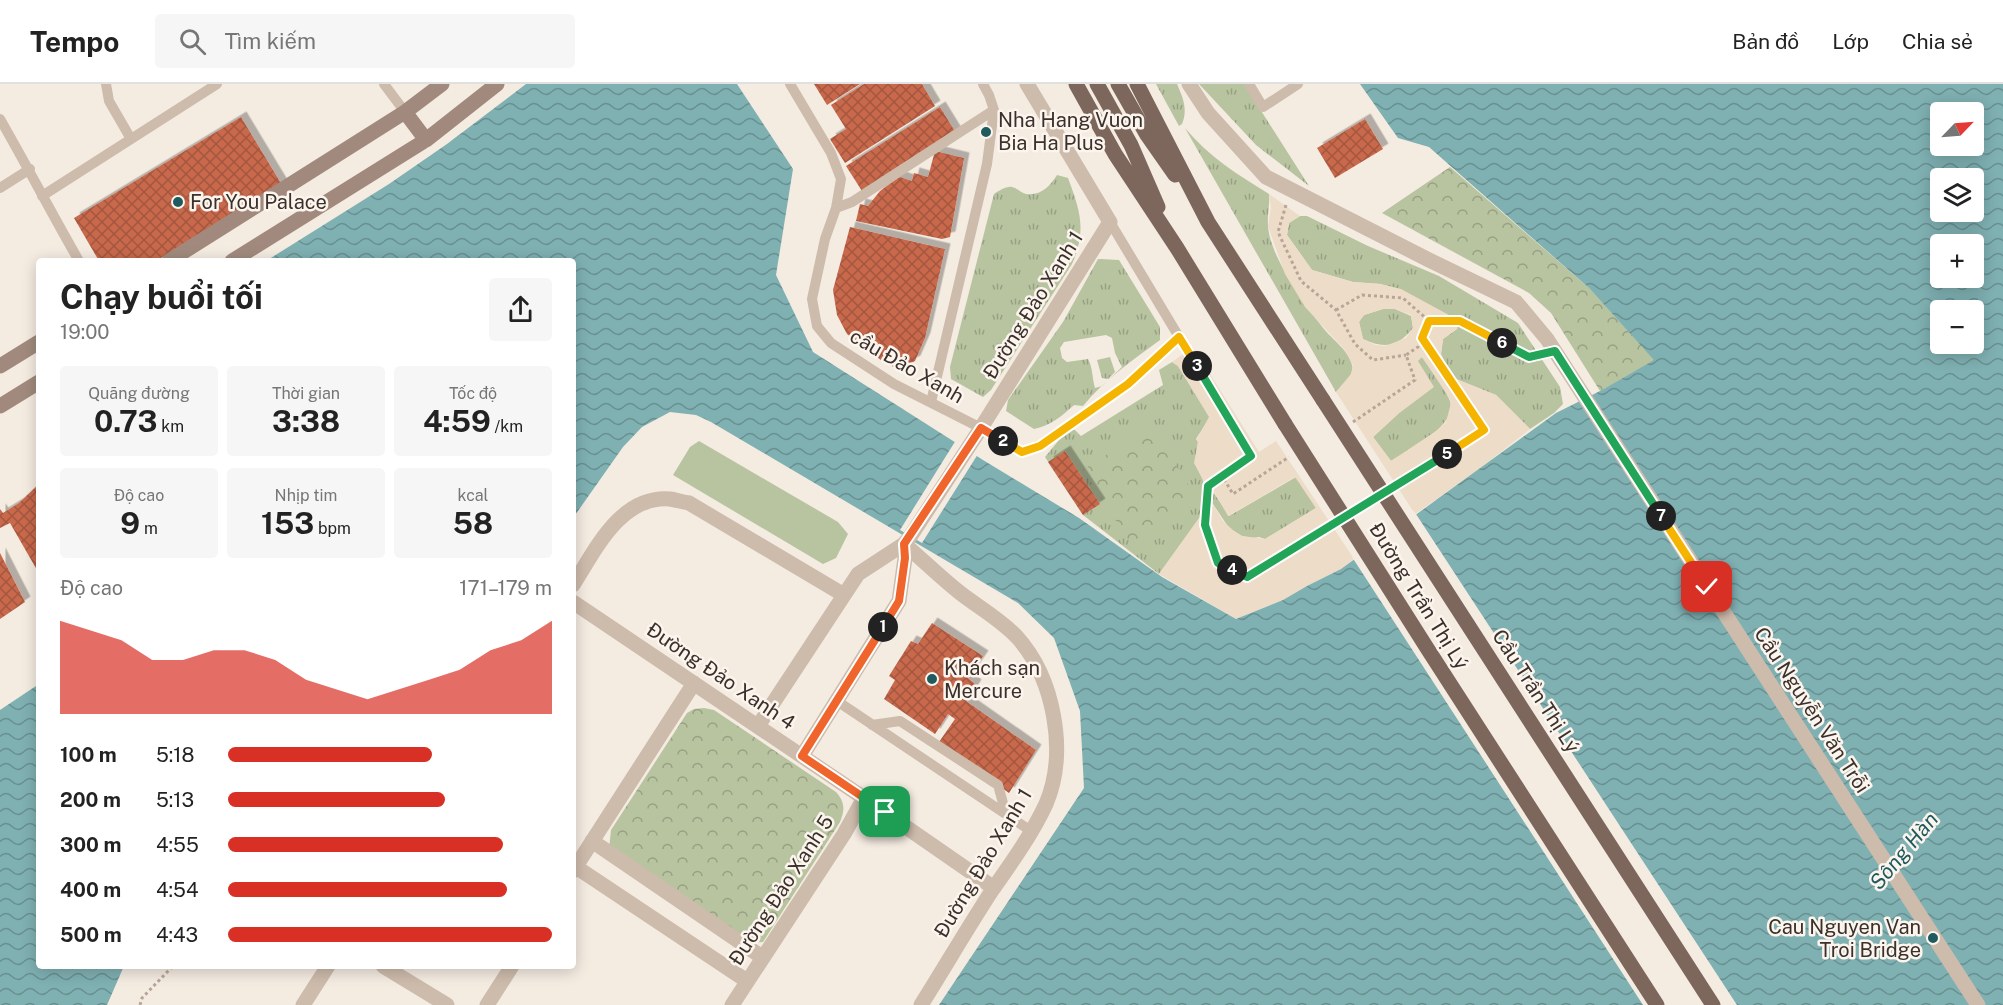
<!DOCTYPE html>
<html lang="vi">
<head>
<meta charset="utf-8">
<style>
	:root { --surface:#fff; --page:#f6f6f6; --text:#222; --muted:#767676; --line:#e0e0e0; --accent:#d93025 }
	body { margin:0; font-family:"Public Sans",sans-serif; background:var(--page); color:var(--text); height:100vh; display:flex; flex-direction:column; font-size:22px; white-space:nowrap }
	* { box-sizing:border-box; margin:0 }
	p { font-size:20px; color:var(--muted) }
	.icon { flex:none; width:33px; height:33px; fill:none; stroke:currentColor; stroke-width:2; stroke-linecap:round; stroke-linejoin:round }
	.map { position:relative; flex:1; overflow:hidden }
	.details { position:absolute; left:36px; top:174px; width:540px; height:711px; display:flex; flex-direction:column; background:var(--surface); border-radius:6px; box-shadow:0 3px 15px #0003 }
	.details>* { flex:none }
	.needle { width:39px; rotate:65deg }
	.buttons { position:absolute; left:1930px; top:18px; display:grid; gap:12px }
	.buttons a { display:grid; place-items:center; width:54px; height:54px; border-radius:6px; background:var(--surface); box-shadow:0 3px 15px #0003; font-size:30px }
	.pin { position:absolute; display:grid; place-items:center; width:51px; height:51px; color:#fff; margin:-26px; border-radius:12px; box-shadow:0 3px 9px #0006 }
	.km { position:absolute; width:30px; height:30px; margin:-15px; border-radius:50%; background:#222; color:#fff; font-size:16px; line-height:30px; text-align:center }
	.round { display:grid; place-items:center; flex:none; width:63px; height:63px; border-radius:6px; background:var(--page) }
	.summary { display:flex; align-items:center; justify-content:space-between; height:102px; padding:0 24px }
	h1 { font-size:33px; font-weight:700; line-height:45px }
	.figures { display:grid; grid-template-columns:repeat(3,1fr); gap:9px; height:102px; padding:6px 24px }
	.figures div { display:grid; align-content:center; border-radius:6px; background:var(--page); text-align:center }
	.figures b { font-size:30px; font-weight:700 }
	.figures small { font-size:16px; font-weight:400 }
	.figures p { font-size:16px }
	.chart { height:168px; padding:12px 24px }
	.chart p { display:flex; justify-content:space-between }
	.chart svg { width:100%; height:108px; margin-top:6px; fill:var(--accent); opacity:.7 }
	ul { padding:0 24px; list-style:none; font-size:20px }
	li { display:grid; grid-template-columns:96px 72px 1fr; align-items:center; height:45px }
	li i { height:15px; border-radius:8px; background:var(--accent) }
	header { display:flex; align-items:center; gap:36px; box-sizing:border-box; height:84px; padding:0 30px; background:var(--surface); border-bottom:2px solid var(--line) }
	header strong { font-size:28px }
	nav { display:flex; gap:33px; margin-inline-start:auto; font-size:21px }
	.search { width:420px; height:54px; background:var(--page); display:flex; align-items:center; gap:15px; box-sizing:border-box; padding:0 21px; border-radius:6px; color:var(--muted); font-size:22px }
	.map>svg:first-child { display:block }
</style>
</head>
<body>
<header>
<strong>Tempo</strong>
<div class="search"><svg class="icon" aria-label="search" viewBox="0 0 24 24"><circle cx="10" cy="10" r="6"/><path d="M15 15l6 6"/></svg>Tìm kiếm</div>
<nav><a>Bản đồ</a><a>Lớp</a><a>Chia sẻ</a></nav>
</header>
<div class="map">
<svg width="2003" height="921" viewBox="0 0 2003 921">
	<defs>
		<pattern id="grass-tufts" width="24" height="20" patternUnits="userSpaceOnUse" patternTransform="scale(1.5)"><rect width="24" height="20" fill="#b8c4a0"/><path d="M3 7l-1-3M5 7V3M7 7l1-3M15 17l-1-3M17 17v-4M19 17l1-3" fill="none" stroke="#97a083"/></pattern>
		<pattern id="forest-crowns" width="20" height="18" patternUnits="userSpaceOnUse" patternTransform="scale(1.5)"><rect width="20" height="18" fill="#b8c4a0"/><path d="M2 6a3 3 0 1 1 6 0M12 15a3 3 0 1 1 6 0" fill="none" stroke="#97a083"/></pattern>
		<pattern id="water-waves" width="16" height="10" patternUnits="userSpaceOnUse" patternTransform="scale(1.5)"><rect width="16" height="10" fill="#7fb0b2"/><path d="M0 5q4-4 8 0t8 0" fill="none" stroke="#699091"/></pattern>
		<pattern id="building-cross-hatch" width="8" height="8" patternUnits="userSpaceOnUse" patternTransform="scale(1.5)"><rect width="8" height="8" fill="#c8694b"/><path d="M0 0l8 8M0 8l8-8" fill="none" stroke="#a4573f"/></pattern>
		<filter id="shadow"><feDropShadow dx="5.5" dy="-5.5" stdDeviation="0" flood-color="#0004"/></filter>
	</defs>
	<rect width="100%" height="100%" fill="#f4ebe1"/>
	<path fill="url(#grass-tufts)" fill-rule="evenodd" d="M1156 0H1177C1183 14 1188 25 1182 40L1179 42Z
		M1199 0H1244L1309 102 1256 61Z
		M1185 44C1208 72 1238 91 1269 110 1270 122 1267 131 1268 142 1270 173 1305 221 1324 245 1333 256 1349 267 1352 281 1355 291 1342 301 1336 308Z
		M1057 91 1068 94C1080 126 1087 147 1072 180L991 306 983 313 951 295 950 283 994 110C999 107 1006 102 1012 103 1017 104 1021 109 1026 110 1041 112 1050 102 1057 91Z
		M1300 132H1307L1368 162 1439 192 1518 239 1560 303 1563 320 1554 329 1530 345 1496 311 1451 293 1441 270 1443 255 1457 245 1381 200 1353 198 1312 186 1287 151 1289 139Z
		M1098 175 1119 176 1160 243V256C1133 276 1104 296 1083 322L1074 321C1062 332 1050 342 1034 345L1006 327 1008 316 1063 238ZM1106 251 1112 254 1115 269 1122 283 1102 302 1095 304C1092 294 1093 284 1088 275L1067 278 1062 274 1060 264 1064 258Z
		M1383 225H1395L1411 232 1413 244C1398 263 1384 265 1363 255L1359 238 1364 231Z
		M1110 273 1115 288 1108 295 1102 294 1097 276Z
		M1422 273C1431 286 1445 302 1450 317 1457 343 1409 365 1391 377L1373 353 1398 330 1418 275Z
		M1172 278 1178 282 1210 333 1196 355 1198 358 1195 378 1203 396 1205 426 1159 490 1083 431 1045 373 1068 345 1075 346 1081 352 1163 301 1159 286Z
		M1296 393 1316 424 1265 455 1259 453 1253 454 1242 452 1229 444 1209 414 1214 409 1229 432Z"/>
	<path fill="url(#forest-crowns)" d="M1450 83 1589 204 1655 276 1600 307 1551 229 1529 209 1382 129Z
		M1150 342 1199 417 1132 461 1083 386Z
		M704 624 714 626 836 708C845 718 845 726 840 738L763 858 751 859 609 765 611 746 687 629 694 625Z"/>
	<path fill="#b8c4a0" d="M699 357 838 438 848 450 836 474 823 480 673 391 690 363Z"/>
	<path fill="#ecdcc8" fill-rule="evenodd" d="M1269 110 1300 132 1289 139 1287 151 1312 186 1353 198 1381 200 1401 205 1460 237 1457 245 1443 255 1441 270 1451 293 1496 311 1530 345 1475 388 1415 430 1336 308 1351 290 1353 281 1344 265 1305 223 1285 190 1268 142 1271 123ZM1383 225H1395L1411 231 1413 244 1406 254 1385 262 1375 261 1363 255 1359 238 1364 231ZM1422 273 1446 309 1451 319 1446 338 1439 345 1391 377 1373 353 1398 330 1434 303 1418 277Z
		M1193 263 1259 368 1276 357 1354 475 1341 485 1307 502 1283 516 1236 535 1159 490 1205 426 1203 396 1194 379 1198 358 1197 355 1209 333 1178 282 1172 278ZM1295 393 1316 424 1265 455 1242 452 1235 448 1223 437 1209 414 1211 410 1215 409 1228 432Z"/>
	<path fill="url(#water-waves)" fill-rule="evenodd" d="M526 0H737L793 85 776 191 813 268 983 376 1079 434 1162 493 1236 535 1283 516 1307 502 1341 485 1556 329 1600 307 1654 276 1589 204 1429 63 1398 54 1360 0H2003V921H939L1084 704 1080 627 1054 554 1018 519 711 338 696 331 670 328 642 343 623 363 573 434V177H266L389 100 447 60ZM1941 28H1974V62H1941ZM1941 94H1974V128H1941ZM1941 160H1974V194H1941ZM1941 226H1974V260H1941Z
		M39 600V882H124L107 921H0V626Z"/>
	<path fill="#f4ebe1" d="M956 356 978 370 922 459 900 446Z
		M1414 427 1737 921H1643L1352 473Z"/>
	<path fill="url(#building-cross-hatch)" filter="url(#shadow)" d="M814 0H860L827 21Z
		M864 0H922L935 22 845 79 830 55 846 45 831 21Z
		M940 23 956 49 862 107 846 82Z
		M241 33 282 101 156 177H99L74 134Z
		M1365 35 1383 65 1335 94 1317 64Z
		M935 67 964 74 950 153 942 155 856 137 860 120 868 122 880 107 894 97 900 93 912 97 914 89 928 93Z
		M850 143 945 165 925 254 915 277 898 285 882 277 847 250 837 231 833 206Z
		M1065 367 1100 420 1083 431 1048 378Z
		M39 400V485L37 486 10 439 0 444V425L3 429 19 419Z
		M0 469 25 518 0 535Z
		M932 539 983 572 968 594 976 601 966 617 1036 666 1009 709 939 658 955 635 948 630 935 650 884 615 895 596 889 592 911 557 918 560Z"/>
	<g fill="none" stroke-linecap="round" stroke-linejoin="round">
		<path stroke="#b9a596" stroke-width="3" stroke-dasharray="3 3" stroke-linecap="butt" d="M1286 121 1278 148 1301 197 1336 226 1355 260 1373 276 1406 271
			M1336 226 1362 211 1403 214 1429 237
			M1185 263 1252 372 1222 392 1233 410 1289 373
			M1353 338 1415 296 1406 271 1418 263 1429 237H1460L1529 273 1539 270
			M1222 392 1208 403 1205 441 1218 479 1247 493 1331 442
			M1395 402 1484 347 1422 254
			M1357 426 1371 417
			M140 921 142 914 173 882"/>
		<path stroke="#cdbbac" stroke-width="10" d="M106 0 109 17 131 55
			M384 0 405 28
			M790 0 831 69 841 95 836 124 825 155 812 215 817 242 831 259 894 300 981 344 1022 368 1040 361 1128 300 1179 253 1110 138
			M1249 0 1263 23 1298 0
			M0 35C27 82 52 130 79 177
			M0 104 30 85
			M42 112 217 0
			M836 124 852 118 994 26
			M931 318 987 80 994 26 989 11 983 0
			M837 617 1031 747
			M872 641 900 637 998 701 1006 730"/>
		<path stroke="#cdbbac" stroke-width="15" d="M1189 0 1208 29 1266 93 1429 176 1516 218 1547 255 1978 921
			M904 460C923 476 940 493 959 508 978 523 1000 535 1017 553 1054 594 1068 668 1046 720 1032 750 1012 778 993 805 968 843 945 883 921 921
			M573 501C595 467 620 411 670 415 676 416 683 418 689 419L844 511
			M573 518 864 714 994 804
			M758 642 858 490 904 460 910 453 981 344 1110 138 1027 0
			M802 672 899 517 905 474 904 460
			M592 757 762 873
			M576 783 747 897
			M573 787 694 599
			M383 882 447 921
			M303 921 328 882
			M487 921 512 882
			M732 921 844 750 864 714"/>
		<path stroke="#a18a7d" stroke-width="15" d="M405 28 426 56
			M169 177 405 28 442 0
			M232 177 426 56 497 0
			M0 282 39 258
			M0 322 39 298"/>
		<path stroke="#7d675c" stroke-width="15" d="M1076 0 1115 70 1177 164 1285 340
			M1097 0 1131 61 1158 123
			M1118 0 1147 51 1175 91
			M1137 0 1208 138 1323 316"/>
		<path stroke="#7d675c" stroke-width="15" d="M1323 316 1713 921
			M1285 340 1427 564 1657 921"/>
	</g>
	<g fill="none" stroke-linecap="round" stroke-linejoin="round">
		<g stroke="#fff" stroke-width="12">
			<path id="split-1" d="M883 543 802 672 885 728"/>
		</g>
		<g stroke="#fff" stroke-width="12">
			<path id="split-2" d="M883 543 899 517 905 474 904 460 981 344 1003 357"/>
		</g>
		<g stroke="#fff" stroke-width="12">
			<path id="split-3" d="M1003 357 1022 368 1040 362 1128 300 1179 253 1197 282"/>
		</g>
		<g stroke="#fff" stroke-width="12">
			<path id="split-4" d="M1197 282 1251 372 1208 402 1205 441 1218 479 1232 486"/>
		</g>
		<g stroke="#fff" stroke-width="12">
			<path id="split-5" d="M1232 486 1247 493 1447 370"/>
		</g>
		<g stroke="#fff" stroke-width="12">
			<path id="split-6" d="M1447 370 1484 346 1422 254 1429 237H1460L1502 259"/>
		</g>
		<g stroke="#fff" stroke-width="12">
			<path id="split-7" d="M1502 259 1529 273 1555 267 1661 432"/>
		</g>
		<g stroke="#fff" stroke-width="12">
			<path id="split-8" d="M1661 432 1707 503"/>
		</g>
		<use href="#split-1" stroke="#f0652b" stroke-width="8"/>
		<use href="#split-2" stroke="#f0652b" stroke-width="8"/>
		<use href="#split-3" stroke="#f5b400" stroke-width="8"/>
		<use href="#split-4" stroke="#22a559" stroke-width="8"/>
		<use href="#split-5" stroke="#22a559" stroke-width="8"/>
		<use href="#split-6" stroke="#f5b400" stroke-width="8"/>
		<use href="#split-7" stroke="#22a559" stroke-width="8"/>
		<use href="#split-8" stroke="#f5b400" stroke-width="8"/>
	</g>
	<g fill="#1f5a5e" stroke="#fbf5ee" stroke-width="2">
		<circle cx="986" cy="48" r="6"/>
		<circle cx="178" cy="118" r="6"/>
		<circle cx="932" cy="595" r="6"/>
		<circle cx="1933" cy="854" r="6"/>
	</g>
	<g text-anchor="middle" stroke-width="5" stroke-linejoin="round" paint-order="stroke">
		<g font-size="20" fill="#3b302b" stroke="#fbf5ee" text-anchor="start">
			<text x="998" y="43">Nha Hang Vuon<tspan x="998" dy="23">Bia Ha Plus</tspan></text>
			<text x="190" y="125">For You Palace</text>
			<text x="944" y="591">Khách sạn<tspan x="944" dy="23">Mercure</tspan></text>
			<text x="1921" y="850" text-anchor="end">Cau Nguyen Van<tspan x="1921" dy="23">Troi Bridge</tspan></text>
		</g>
		<g font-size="20" fill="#3b302b" stroke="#fbf5ee">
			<text transform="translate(1033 221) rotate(-58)" y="7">Đường Đảo Xanh 1</text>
			<text transform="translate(907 282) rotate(30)" y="7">cầu Đảo Xanh</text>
			<text transform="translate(1419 512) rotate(58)" y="7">Đường Trần Thị Lý</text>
			<text transform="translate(721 592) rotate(34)" y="7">Đường Đảo Xanh 4</text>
			<text transform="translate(1536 607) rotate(57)" y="7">Cầu Trần Thị Lý</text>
			<text transform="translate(1812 626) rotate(57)" y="7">Cầu Nguyễn Văn Trỗi</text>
			<text transform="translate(983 779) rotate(-59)" y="7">Đường Đảo Xanh 1</text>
			<text transform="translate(781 806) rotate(-57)" y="7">Đường Đảo Xanh 5</text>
		</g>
		<g font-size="21" font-style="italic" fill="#1f5a5e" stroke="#fbf5ee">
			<text transform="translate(1904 767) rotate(-50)" y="7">Sông Hàn</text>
		</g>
	</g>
</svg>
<div class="buttons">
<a><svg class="needle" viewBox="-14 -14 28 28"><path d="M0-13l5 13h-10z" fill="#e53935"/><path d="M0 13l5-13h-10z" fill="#767676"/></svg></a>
<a><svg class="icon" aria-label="layers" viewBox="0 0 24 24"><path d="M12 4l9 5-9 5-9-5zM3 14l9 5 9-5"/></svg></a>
<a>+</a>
<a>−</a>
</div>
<div class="pin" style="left:885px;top:728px;background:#1e9e55"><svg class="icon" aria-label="arrive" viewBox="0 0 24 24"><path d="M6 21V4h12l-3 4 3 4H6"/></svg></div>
<div class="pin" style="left:1707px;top:503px;background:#d93025"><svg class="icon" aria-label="check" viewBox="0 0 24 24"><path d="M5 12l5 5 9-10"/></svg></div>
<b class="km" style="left:883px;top:543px">1</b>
<b class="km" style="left:1003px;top:357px">2</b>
<b class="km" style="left:1197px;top:282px">3</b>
<b class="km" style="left:1232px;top:486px">4</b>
<b class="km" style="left:1447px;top:370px">5</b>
<b class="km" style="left:1502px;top:259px">6</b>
<b class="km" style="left:1661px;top:432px">7</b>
<section class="details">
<div class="summary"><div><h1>Chạy buổi tối</h1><p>19:00</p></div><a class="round"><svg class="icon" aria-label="share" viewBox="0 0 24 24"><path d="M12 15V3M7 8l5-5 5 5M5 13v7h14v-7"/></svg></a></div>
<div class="figures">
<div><p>Quãng đường</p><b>0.73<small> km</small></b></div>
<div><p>Thời gian</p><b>3:38</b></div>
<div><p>Tốc độ</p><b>4:59<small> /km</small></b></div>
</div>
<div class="figures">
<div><p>Độ cao</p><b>9<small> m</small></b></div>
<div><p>Nhịp tim</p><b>153<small> bpm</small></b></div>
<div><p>kcal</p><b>58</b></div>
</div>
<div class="chart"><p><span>Độ cao</span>171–179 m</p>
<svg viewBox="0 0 160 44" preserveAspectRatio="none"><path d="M0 44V6L10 10L20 14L30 22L40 22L50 18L60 18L70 22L80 30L90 34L100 38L110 34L120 30L130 26L140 18L150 14L160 6V44z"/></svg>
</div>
<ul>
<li><b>100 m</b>5:18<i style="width:63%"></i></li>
<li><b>200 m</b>5:13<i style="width:67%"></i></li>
<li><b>300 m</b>4:55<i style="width:85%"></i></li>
<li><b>400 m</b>4:54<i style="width:86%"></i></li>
<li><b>500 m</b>4:43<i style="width:100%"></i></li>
</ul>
</section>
</div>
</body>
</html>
